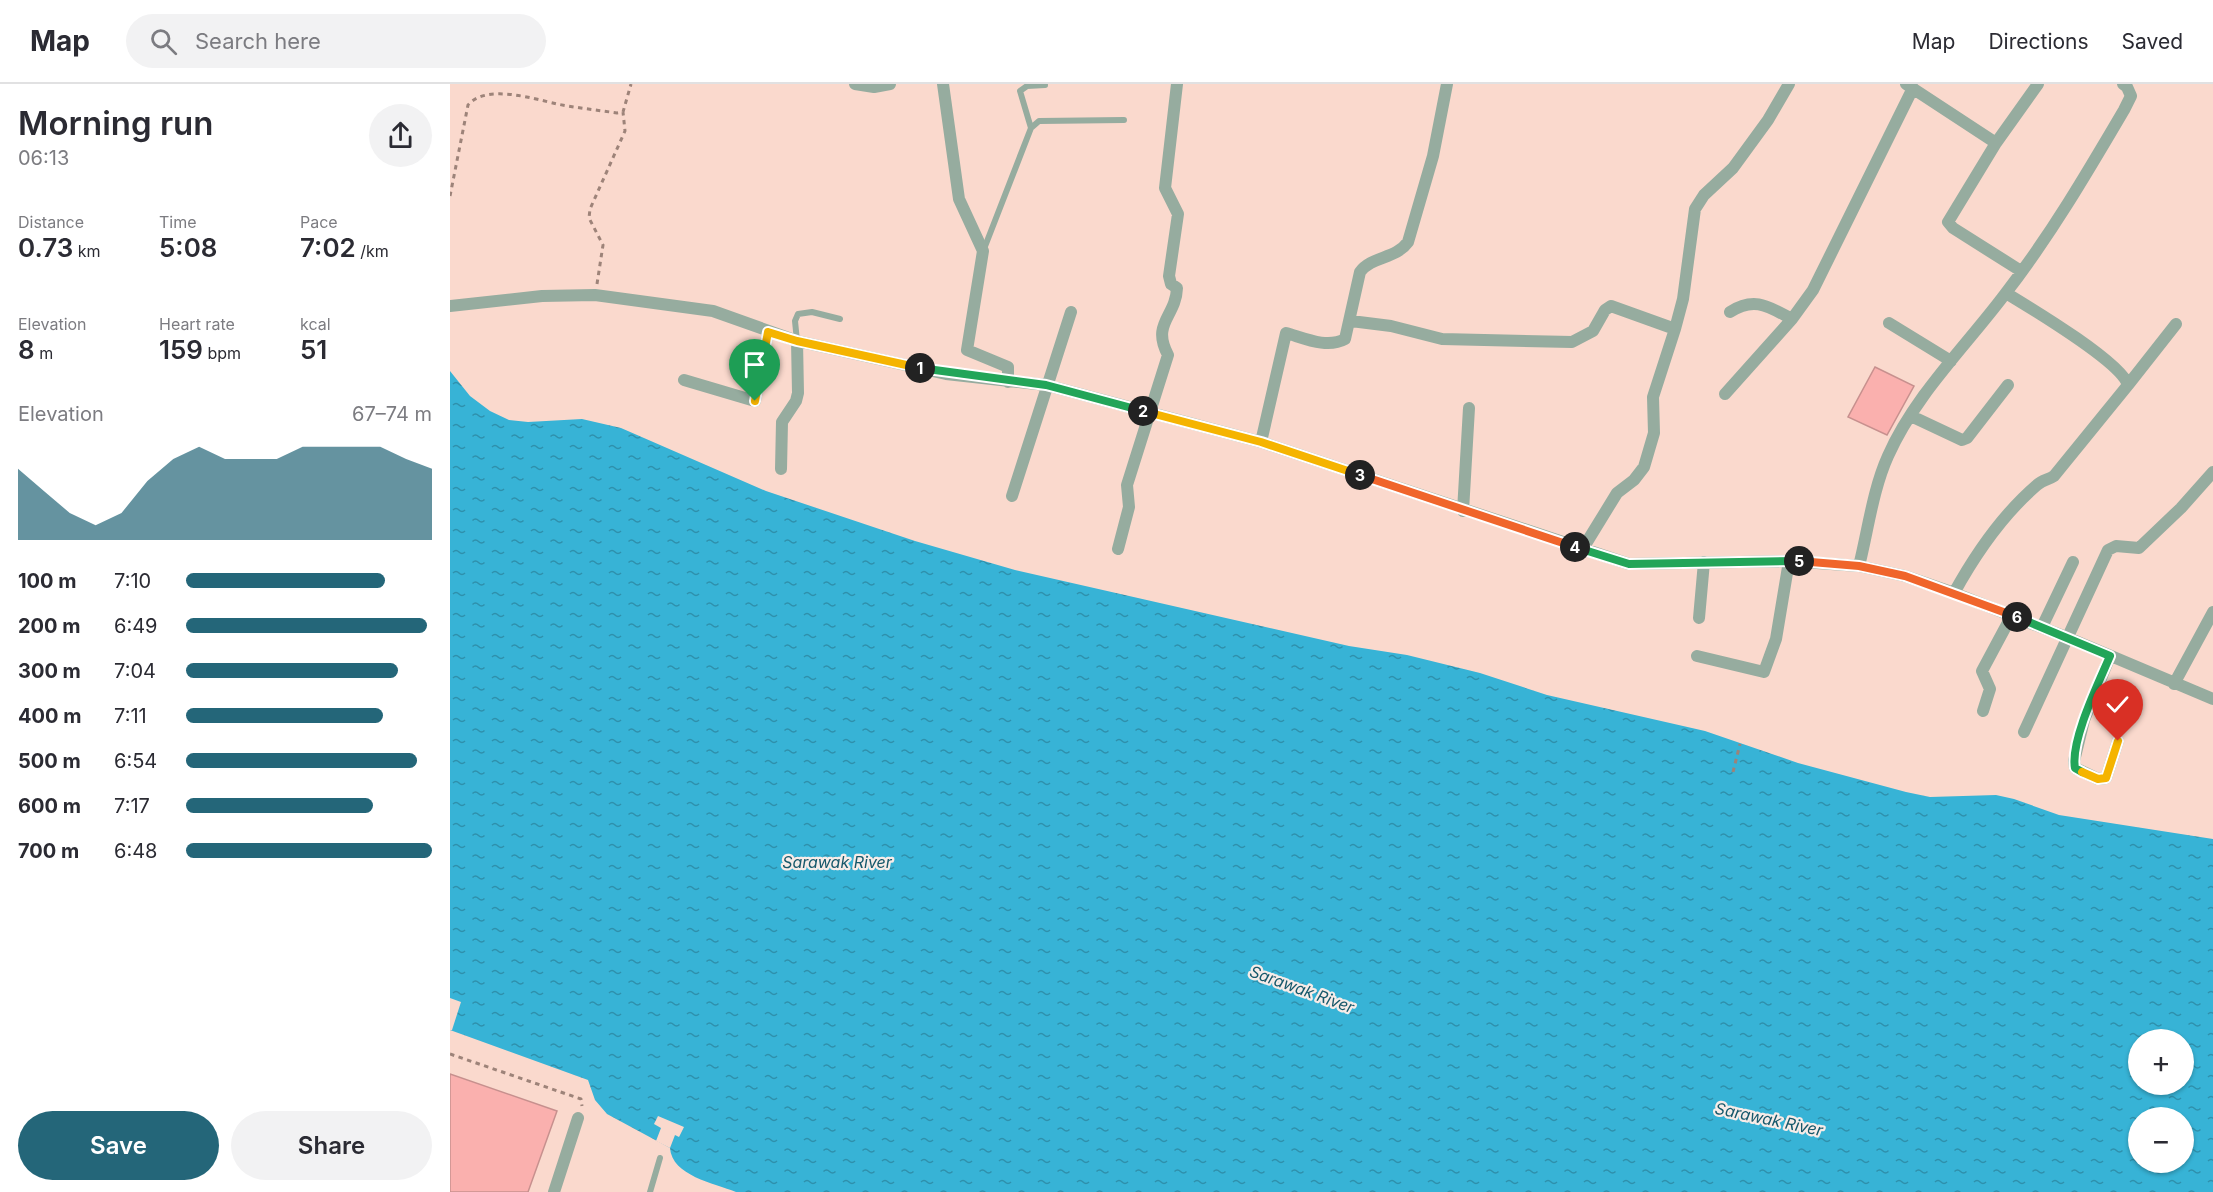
<!DOCTYPE html>
<html lang="en">
<head>
<meta charset="utf-8">
<style>
	:root { --surface:#fff; --page:#f2f2f3; --text:#2b2b33; --muted:#7c7c81; --line:#e1e1e2; --accent:#246679 }
	body { margin:0; font-family:Inter,sans-serif; background:var(--page); color:var(--text); height:100vh; display:flex; flex-direction:column; font-size:22px; white-space:nowrap }
	* { box-sizing:border-box; margin:0 }
	p { font-size:20px; color:var(--muted) }
	.icon { flex:none; width:33px; height:33px; fill:none; stroke:currentColor; stroke-width:2; stroke-linecap:round; stroke-linejoin:round }
	.map { position:relative; flex:1; overflow:hidden }
	.details { display:flex; flex-direction:column; background:var(--surface); width:450px }
	.details>* { flex:none }
	.fabs { position:absolute; left:1678px; top:945px; display:grid; gap:12px }
	.fabs a { display:grid; place-items:center; width:66px; height:66px; border-radius:50%; background:var(--surface); box-shadow:0 2px 4px #0004; font-size:30px }
	.pin { position:absolute; display:grid; place-items:center; width:51px; height:51px; color:#fff; margin:-62px -26px; border-radius:50% 50% 50% 0; rotate:-45deg; box-shadow:0 0 6px #0007 }
	.pin .icon { rotate:45deg }
	.km { position:absolute; width:30px; height:30px; margin:-15px; border-radius:50%; background:#222; color:#fff; font-size:16px; line-height:30px; text-align:center }
	.round { display:grid; place-items:center; flex:none; width:63px; height:63px; border-radius:32px; background:var(--page) }
	.summary { display:flex; align-items:center; justify-content:space-between; height:102px; padding:0 18px }
	h1 { font-size:33px; font-weight:600; line-height:45px }
	.metrics { display:grid; grid-template-columns:repeat(3,1fr); gap:9px; height:102px; padding:6px 18px }
	.metrics div { display:grid; align-content:center }
	.metrics b { font-size:26px; font-weight:600 }
	.metrics small { font-size:16px; font-weight:400 }
	.metrics p { font-size:16px }
	.chart { height:168px; padding:12px 18px }
	.chart p { display:flex; justify-content:space-between }
	.chart svg { width:100%; height:108px; margin-top:6px; fill:var(--accent); opacity:.7 }
	.primary-button { display:flex; gap:12px; margin-top:auto; padding:12px 18px }
	.primary-button a { flex:1; height:69px; border-radius:36px; background:var(--accent); color:#fff; font-size:24px; font-weight:600; line-height:69px; text-align:center }
	.primary-button a+a { background:var(--page); color:var(--text) }
	ul { padding:0 18px; list-style:none; font-size:20px }
	li { display:grid; grid-template-columns:96px 72px 1fr; align-items:center; height:45px }
	li i { height:15px; border-radius:8px; background:var(--accent) }
	header { display:flex; align-items:center; gap:36px; box-sizing:border-box; height:84px; padding:0 30px; background:var(--surface); border-bottom:2px solid var(--line) }
	header strong { font-size:28px }
	nav { display:flex; gap:33px; margin-inline-start:auto; font-size:21px }
	.search { width:420px; height:54px; background:var(--page); display:flex; align-items:center; gap:15px; box-sizing:border-box; padding:0 21px; border-radius:33px; color:var(--muted); font-size:22px }
	main { display:flex; flex:1; min-height:0 }
	.map>svg:first-child { display:block }
</style>
</head>
<body>
<header>
<strong>Map</strong>
<div class="search"><svg class="icon" aria-label="search" viewBox="0 0 24 24"><circle cx="10" cy="10" r="6"/><path d="M15 15l6 6"/></svg>Search here</div>
<nav><a>Map</a><a>Directions</a><a>Saved</a></nav>
</header>
<main>
<section class="details">
<div class="summary"><div><h1>Morning run</h1><p>06:13</p></div><a class="round"><svg class="icon" aria-label="share" viewBox="0 0 24 24"><path d="M12 15V3M7 8l5-5 5 5M5 13v7h14v-7"/></svg></a></div>
<div class="metrics">
<div><p>Distance</p><b>0.73<small> km</small></b></div>
<div><p>Time</p><b>5:08</b></div>
<div><p>Pace</p><b>7:02<small> /km</small></b></div>
</div>
<div class="metrics">
<div><p>Elevation</p><b>8<small> m</small></b></div>
<div><p>Heart rate</p><b>159<small> bpm</small></b></div>
<div><p>kcal</p><b>51</b></div>
</div>
<div class="chart"><p><span>Elevation</span>67–74 m</p>
<svg viewBox="0 0 160 44" preserveAspectRatio="none"><path d="M0 44V15L10 24L20 33L30 38L40 33L50 20L60 11L70 6L80 11L90 11L100 11L110 6L120 6L130 6L140 6L150 11L160 15V44z"/></svg>
</div>
<ul>
<li><b>100 m</b>7:10<i style="width:81%"></i></li>
<li><b>200 m</b>6:49<i style="width:98%"></i></li>
<li><b>300 m</b>7:04<i style="width:86%"></i></li>
<li><b>400 m</b>7:11<i style="width:80%"></i></li>
<li><b>500 m</b>6:54<i style="width:94%"></i></li>
<li><b>600 m</b>7:17<i style="width:76%"></i></li>
<li><b>700 m</b>6:48<i style="width:100%"></i></li>
</ul>
<div class="primary-button"><a>Save</a><a>Share</a></div>
</section>
<div class="map">
<svg width="1763" height="1108" viewBox="0 0 1763 1108">
	<defs>
		<pattern id="water-ripples" width="26" height="14" patternUnits="userSpaceOnUse" patternTransform="scale(1.5)"><rect width="26" height="14" fill="#37b3d6"/><path d="M2 4q2-2 4 0t4 0M15 11q2-2 4 0t4 0" fill="none" stroke="#2e90ac"/></pattern>
	</defs>
	<rect width="100%" height="100%" fill="#fad9cd"/>
	<path fill="url(#water-ripples)" fill-rule="evenodd" d="M0 287 20 312 40 327 59 336 78 338 132 335 171 344 316 407 465 457 565 486 899 562 957 571 1030 589 1097 611 1255 647 1348 679 1456 708 1480 713 1546 711 1564 715 1609 731 1763 755V1108H286C264 1099 222 1092 220 1064L157 1030 145 1016 138 996 0 946ZM1689 956H1734V1000H1689ZM1689 1034H1734V1078H1689Z"/>
	<path fill="#fad9cd" d="M0 914 11 918 2 946H0Z
		M208 1032 234 1043 229 1053 225 1051 220 1064 206 1057 211 1044 204 1040Z"/>
	<path fill="#fab0ae" stroke="#c7908e" stroke-width="1.5" d="M1425 283 1464 302 1437 351 1398 333Z
		M0 990 107 1027 78 1108H0Z"/>
	<g fill="none" stroke-linecap="round" stroke-linejoin="round">
		<path stroke="#9d8379" stroke-width="3" stroke-dasharray="4.5 4.5" stroke-linecap="butt" d="M0 112 18 21C36 0 81 14 107 20 127 24 147 26 167 29L173 28 181 0
			M147 200 153 161 139 134 140 125 175 47 173 28
			M1283 688 1290 660
			M0 970 131 1015 132 1022"/>
		<path stroke="#96ac9f" stroke-width="6" d="M581 44 570 7 577 2 595 1
			M534 165 581 44 589 37 674 36
			M347 257 345 237 348 230 362 228 390 235
			M200 1108 210 1074"/>
		<path stroke="#96ac9f" stroke-width="12" d="M405 0 424 3 440 0
			M493 0 509 115 533 167 517 266 558 283V298
			M1456 0 1546 59 1498 138 1503 144 1571 187
			M1546 59 1588 0
			M0 222 92 212 145 211 263 227 347 257 496 290 596 301 811 358 1179 480 1339 477 1409 482 1455 492 1504 509 1616 553 1763 615
			M1280 228C1305 212 1319 223 1342 235
			M901 237 941 242 992 255 1122 258 1143 247 1155 226 1161 222 1225 245 1203 313 1204 349 1194 383 1184 396 1167 409 1132 466
			M1439 239 1501 277
			M1225 245 1233 215 1245 125 1254 111 1283 84 1318 36 1339 0
			M234 296 305 317 318 248
			M1678 301 1726 240
			M1275 310 1342 235 1363 206 1463 4
			M1461 332 1512 356 1517 354 1558 301
			M811 358 836 249C854 254 877 265 895 255L910 188C922 172 946 175 958 158L983 72 997 0
			M331 385 332 338 346 317 348 309 347 257
			M562 412 621 228
			M1013 427 1019 324
			M668 465 679 423 677 401 718 271C701 239 726 233 727 204L721 200 719 192 728 130 715 104 727 0
			M1409 482C1418 446 1423 405 1438 372 1465 311 1516 262 1555 210 1600 152 1637 89 1674 26L1681 12 1677 3 1673 0
			M1504 509C1526 469 1552 431 1587 401 1592 396 1598 396 1604 392L1678 301C1671 278 1579 223 1556 209
			M1249 534 1254 478
			M1592 543 1623 478
			M1247 572 1314 588 1326 555 1339 477
			M1660 572 1634 636 1624 677 1625 684 1648 695 1656 694 1668 657
			M1724 600 1763 528
			M1533 627 1540 605 1532 587 1562 531
			M1574 648 1658 466 1666 462 1689 464 1731 424 1763 388
			M104 1108 128 1034"/>
	</g>
	<g fill="none" stroke-linecap="round" stroke-linejoin="round">
		<g stroke="#fff" stroke-width="12">
			<path id="split-1" d="M305 317 318 248 347 257 470 284"/>
		</g>
		<g stroke="#fff" stroke-width="12">
			<path id="split-2" d="M470 284 596 301 693 327"/>
		</g>
		<g stroke="#fff" stroke-width="12">
			<path id="split-3" d="M693 327 811 358 910 391"/>
		</g>
		<g stroke="#fff" stroke-width="12">
			<path id="split-4" d="M910 391 1125 463"/>
		</g>
		<g stroke="#fff" stroke-width="12">
			<path id="split-5" d="M1125 463 1179 480 1349 477"/>
		</g>
		<g stroke="#fff" stroke-width="12">
			<path id="split-6" d="M1349 477 1409 482 1455 492 1567 533"/>
		</g>
		<g stroke="#fff" stroke-width="12">
			<path id="split-7" d="M1567 533 1660 572C1649 598 1620 657 1625 684L1632 688"/>
		</g>
		<g stroke="#fff" stroke-width="12">
			<path id="split-8" d="M1632 688 1648 695 1656 694 1668 657"/>
		</g>
		<use href="#split-1" stroke="#f5b400" stroke-width="8"/>
		<use href="#split-2" stroke="#22a559" stroke-width="8"/>
		<use href="#split-3" stroke="#f5b400" stroke-width="8"/>
		<use href="#split-4" stroke="#f0652b" stroke-width="8"/>
		<use href="#split-5" stroke="#22a559" stroke-width="8"/>
		<use href="#split-6" stroke="#f0652b" stroke-width="8"/>
		<use href="#split-7" stroke="#22a559" stroke-width="8"/>
		<use href="#split-8" stroke="#f5b400" stroke-width="8"/>
	</g>
	<g text-anchor="middle" stroke-width="4.5" stroke-linejoin="round" paint-order="stroke">
		<g font-size="16" font-style="italic" fill="#16586b" stroke="#f7ece8">
			<text x="387" y="784">Sarawak River</text>
			<text transform="translate(852 905) rotate(20)" y="6">Sarawak River</text>
			<text transform="translate(1319 1035) rotate(12)" y="6">Sarawak River</text>
		</g>
	</g>
</svg>
<div class="fabs">
<a>+</a>
<a>−</a>
</div>
<div class="pin" style="left:305px;top:317px;background:#1e9e55"><svg class="icon" aria-label="arrive" viewBox="0 0 24 24"><path d="M6 21V4h12l-3 4 3 4H6"/></svg></div>
<div class="pin" style="left:1668px;top:657px;background:#d93025"><svg class="icon" aria-label="check" viewBox="0 0 24 24"><path d="M5 12l5 5 9-10"/></svg></div>
<b class="km" style="left:470px;top:284px">1</b>
<b class="km" style="left:693px;top:327px">2</b>
<b class="km" style="left:910px;top:391px">3</b>
<b class="km" style="left:1125px;top:463px">4</b>
<b class="km" style="left:1349px;top:477px">5</b>
<b class="km" style="left:1567px;top:533px">6</b>
</div>
</main>
</body>
</html>
